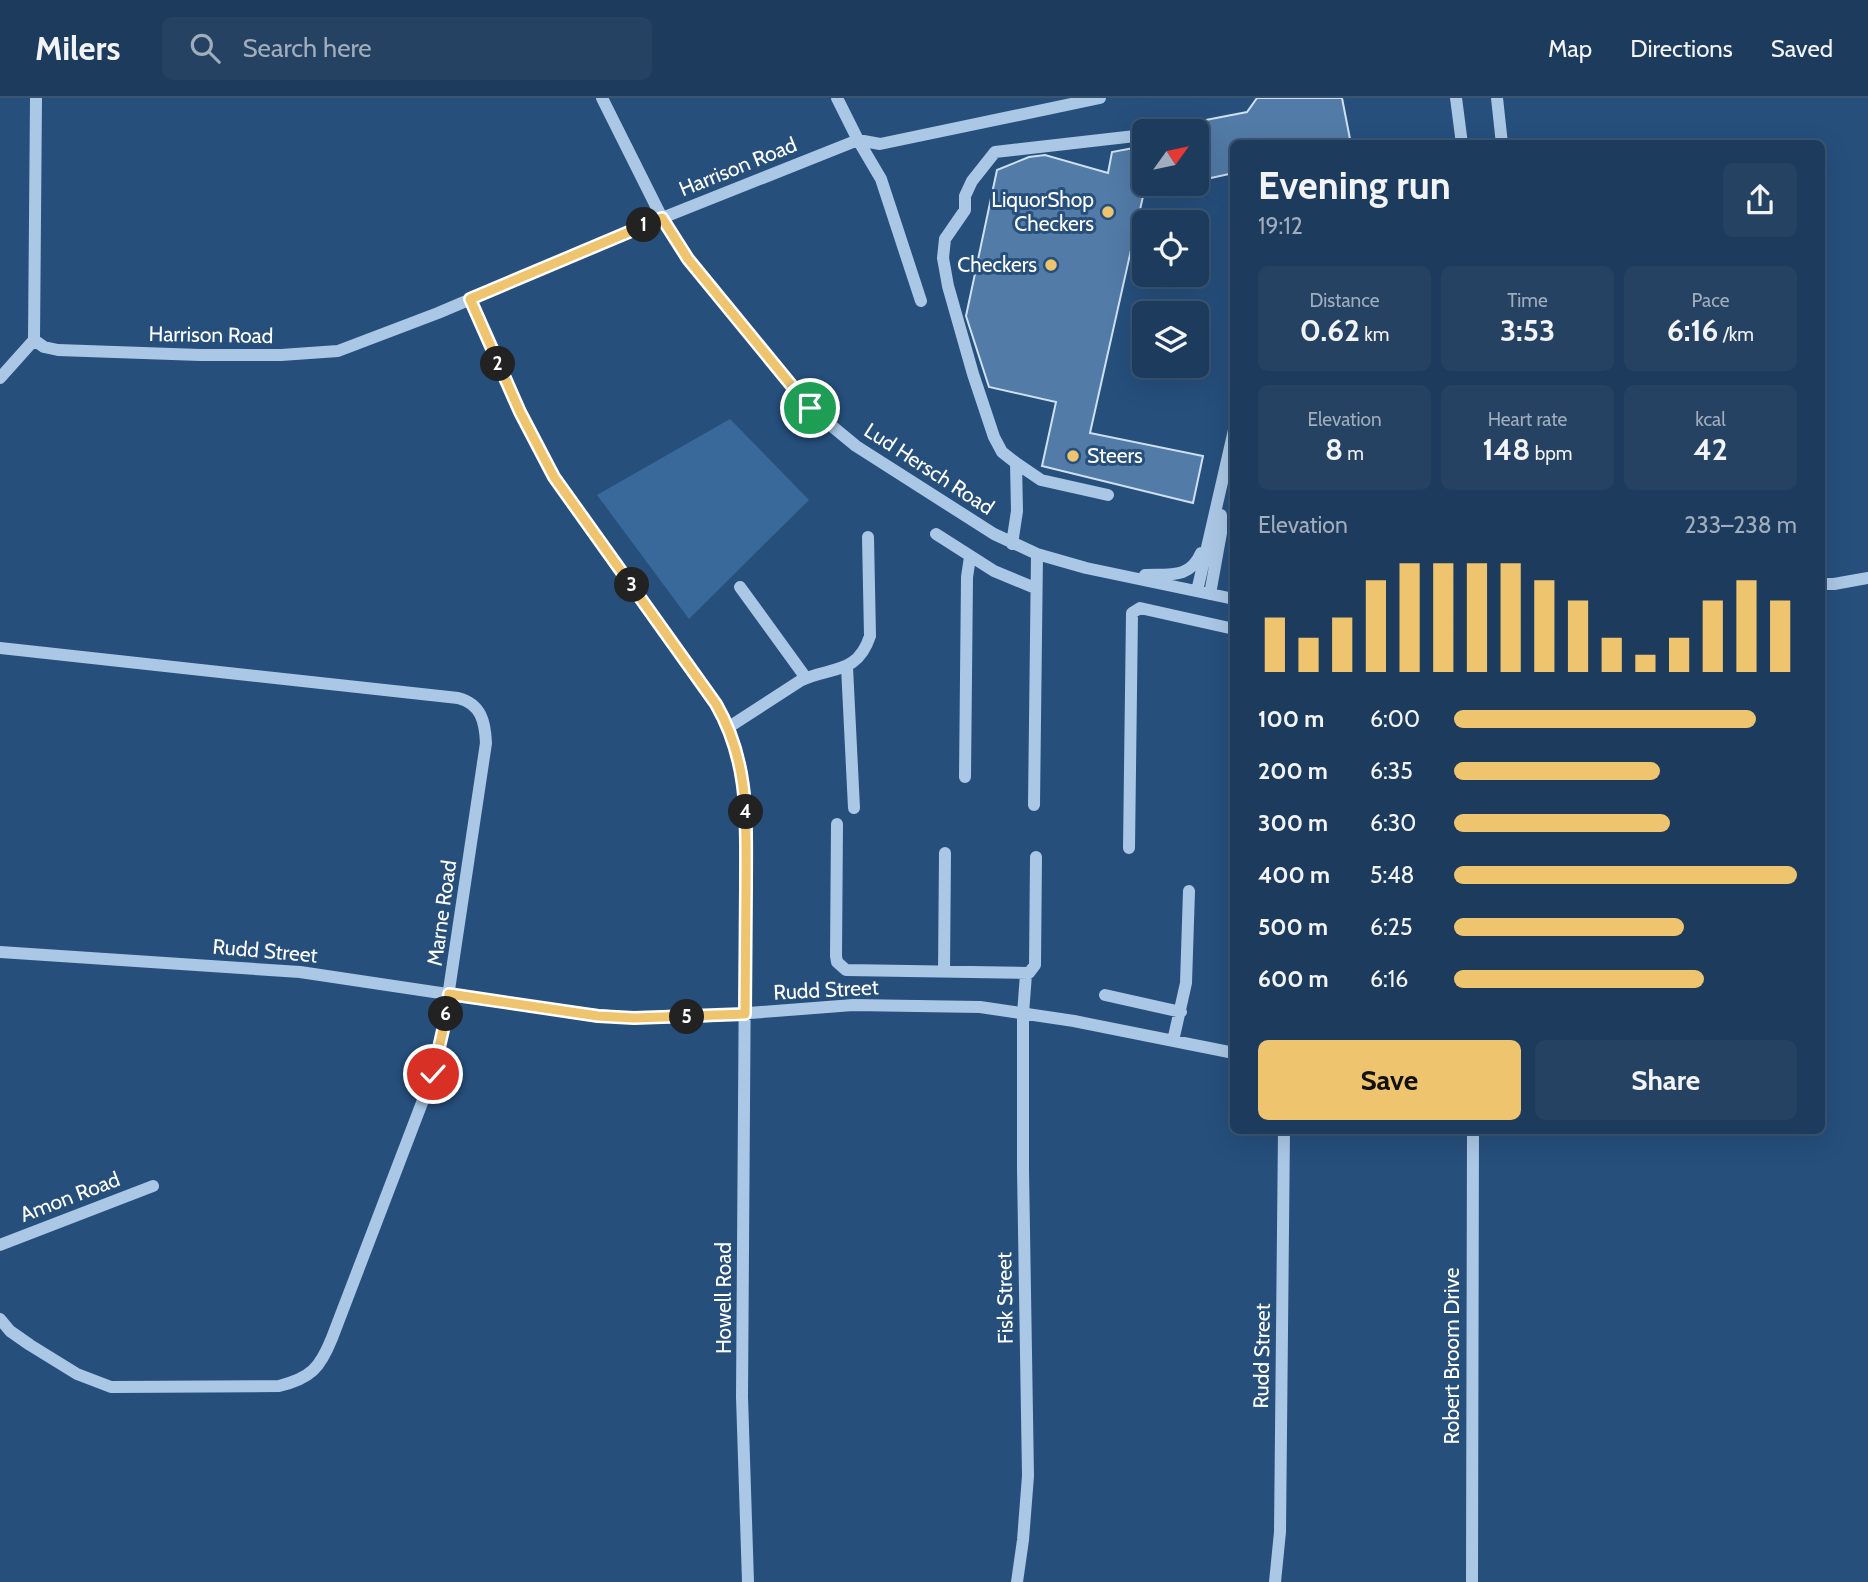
<!DOCTYPE html>
<html lang="en">
<head>
<meta charset="utf-8">
<style>
	:root { --surface:#1c3b5d; --page:#254263; --text:#f1f3f6; --muted:#a0adbc; --line:#3a5572; --accent:#eec46f }
	body { margin:0; font-family:Cabin,sans-serif; background:var(--page); color:var(--text); height:100vh; display:flex; flex-direction:column; font-size:26px; white-space:nowrap }
	* { box-sizing:border-box; margin:0 }
	p { font-size:23px; color:var(--muted) }
	.icon { flex:none; width:38px; height:38px; fill:none; stroke:currentColor; stroke-width:2; stroke-linecap:round; stroke-linejoin:round }
	.map { position:relative; flex:1; overflow:hidden }
	.sheet { position:absolute; left:1230px; top:42px; width:595px; height:994px; display:flex; flex-direction:column; background:var(--surface); border-radius:10px; box-shadow:0 7px 28px #0002,0 0 0 2px var(--line) }
	.sheet>* { flex:none }
	.needle { width:46px; rotate:57deg }
	.buttons { position:absolute; left:1132px; top:21px; display:grid; gap:14px }
	.buttons a { display:grid; place-items:center; width:77px; height:77px; border-radius:10px; background:var(--surface); box-shadow:0 7px 28px #0002,0 0 0 2px var(--line); font-size:35px }
	.pin { position:absolute; display:grid; place-items:center; width:60px; height:60px; color:#fff; margin:-30px; border:4px solid #fff; border-radius:50%; box-shadow:0 2px 7px #0007 }
	.km { position:absolute; width:35px; height:35px; margin:-18px; border-radius:50%; background:#222; color:#fff; font-size:19px; line-height:35px; text-align:center }
	.round { display:grid; place-items:center; flex:none; width:74px; height:74px; border-radius:10px; background:var(--page) }
	.headline { display:flex; align-items:center; justify-content:space-between; height:119px; padding:0 28px }
	h1 { font-size:38px; font-weight:700; line-height:52px }
	.stats { display:grid; grid-template-columns:repeat(3,1fr); gap:10px; height:119px; padding:7px 28px }
	.stats div { display:grid; align-content:center; border-radius:10px; background:var(--page); text-align:center }
	.stats b { font-size:30px; font-weight:700 }
	.stats small { font-size:19px; font-weight:400 }
	.stats p { font-size:19px }
	.chart { height:196px; padding:14px 28px }
	.chart p { display:flex; justify-content:space-between }
	.chart svg { width:100%; height:126px; margin-top:7px; stroke:var(--accent); stroke-width:6 }
	.action { display:flex; gap:14px; margin-top:auto; padding:14px 28px }
	.action a { flex:1; height:80px; border-radius:10px; background:var(--accent); color:#111; font-size:28px; font-weight:700; line-height:80px; text-align:center }
	.action a+a { background:var(--page); color:var(--text) }
	ul { padding:0 28px; list-style:none; font-size:23px }
	li { display:grid; grid-template-columns:112px 84px 1fr; align-items:center; height:52px }
	li i { height:18px; border-radius:9px; background:var(--accent) }
	header { display:flex; align-items:center; gap:42px; box-sizing:border-box; height:98px; padding:0 35px; background:var(--surface); border-bottom:2px solid var(--line) }
	header strong { font-size:33px }
	nav { display:flex; gap:38px; margin-inline-start:auto; font-size:24px }
	.search { width:490px; height:63px; background:var(--page); display:flex; align-items:center; gap:18px; box-sizing:border-box; padding:0 24px; border-radius:10px; color:var(--muted); font-size:26px }
	.map>svg:first-child { display:block }
</style>
</head>
<body>
<header>
<strong>Milers</strong>
<div class="search"><svg class="icon" aria-label="search" viewBox="0 0 24 24"><circle cx="10" cy="10" r="6"/><path d="M15 15l6 6"/></svg>Search here</div>
<nav><a>Map</a><a>Directions</a><a>Saved</a></nav>
</header>
<div class="map">
<svg width="1868" height="1484" viewBox="0 0 1868 1484">
	<rect width="100%" height="100%" fill="#264f7c"/>
	<path fill="#39699a" d="M730 321 809 402 689 521 597 397Z"/>
	<path fill="#527ba7" stroke="#cde0f4" stroke-width="2" d="M1257 0H1342L1351 46H1234V75L1197 83 1195 24 1247 14Z
		M1144 48V94L1090 335 1203 358 1193 405 1042 368 1056 304 989 289 966 218 997 72 1029 59 1045 57 1108 75 1112 54Z"/>
	<g fill="none" stroke-linecap="round" stroke-linejoin="round">
		<path stroke="#aac7e5" stroke-width="12" d="M602 0 662 120 689 161 810 310 856 348 994 436 1037 456 1086 470 1234 501
			M837 0 858 42 881 81 921 203
			M1456 0 1462 46
			M1497 0 1502 46
			M470 201 520 314 554 379 716 606C737 641 743 676 746 716L742 1299 748 1484
			M34 242 44 249 58 252 200 257H281L338 253 438 215 662 120 858 42 880 46 1100 0
			M0 280 34 242 36 0
			M1016 365 1041 382 1108 397
			M936 436 994 473 1035 490
			M1012 446 1017 413 1016 365 1002 354 994 339 973 276 948 188 943 160 945 141 965 112V98L972 83 995 54 1144 37
			M1145 477C1169 476 1190 481 1201 455
			M1822 486H1834L1868 480
			M740 489 806 580
			M1197 493 1234 332
			M1210 496 1221 435V417
			M0 550 458 600C481 606 485 623 486 645L443 932 433 976 332 1240C320 1270 311 1280 279 1288L111 1289 77 1276 30 1247 10 1233 0 1221
			M847 569 854 710
			M729 629 800 583C830 568 857 578 870 538L868 439
			M965 679 967 479 970 459
			M1034 707 1037 456
			M837 726 836 858 837 864 846 872 1029 875 1035 867 1036 759
			M1129 750 1132 515 1140 510 1234 531
			M0 854 300 874 575 915 634 920 698 919 853 907 980 909 1074 923 1234 955
			M944 874 945 755
			M1105 897 1181 914
			M1173 943 1186 885 1189 793
			M0 1147 153 1088
			M1017 1484 1023 1442 1028 1378 1023 1071V916L1026 876
			M1275 1484 1280 1434 1284 1032
			M1472 1484 1473 1032"/>
	</g>
	<g fill="none" stroke-linecap="round" stroke-linejoin="round">
		<g stroke="#fff" stroke-width="14">
			<path id="route" d="M433 976 443 932 449 896 598 918 634 920 745 916C745 873 746 830 746 788 746 722 750 665 716 606L554 379 520 314 470 201 662 120 688 161 810 310"/>
		</g>
		<use href="#route" stroke="#eec46f" stroke-width="9"/>
	</g>
	<g fill="#eec46f" stroke="#264f7c" stroke-width="2.5">
		<circle cx="1108" cy="114" r="7"/>
		<circle cx="1051" cy="167" r="7"/>
		<circle cx="1073" cy="358" r="7"/>
	</g>
	<g text-anchor="middle" stroke-width="6" stroke-linejoin="round" paint-order="stroke">
		<g font-size="21" fill="#fff" stroke="#264f7c">
			<text transform="translate(738 69) rotate(-22)" y="7">Harrison Road</text>
			<text transform="translate(211 237) rotate(1)" y="7">Harrison Road</text>
			<text transform="translate(929 371) rotate(33)" y="7">Lud Hersch Road</text>
			<text transform="translate(442 815) rotate(-82)" y="7">Marne Road</text>
			<text transform="translate(265 853) rotate(5)" y="7">Rudd Street</text>
			<text transform="translate(826 892) rotate(-3)" y="7">Rudd Street</text>
			<text transform="translate(70 1099) rotate(-21)" y="7">Amon Road</text>
			<text transform="translate(724 1200) rotate(-90)" y="7">Howell Road</text>
			<text transform="translate(1005 1200) rotate(-91)" y="7">Fisk Street</text>
			<text transform="translate(1262 1258) rotate(-89)" y="7">Rudd Street</text>
			<text transform="translate(1452 1258) rotate(-90)" y="7">Robert Broom Drive</text>
		</g>
		<g font-size="21" fill="#fff" stroke="#264f7c" text-anchor="end">
			<text x="1094" y="109">LiquorShop<tspan x="1094" dy="24">Checkers</tspan></text>
			<text x="1037" y="174">Checkers</text>
			<text x="1087" y="365" text-anchor="start">Steers</text>
		</g>
	</g>
</svg>
<div class="buttons">
<a><svg class="needle" viewBox="-14 -14 28 28"><path d="M0-13l5 13h-10z" fill="#e53935"/><path d="M0 13l5-13h-10z" fill="#a0adbc"/></svg></a>
<a><svg class="icon" aria-label="locate" viewBox="0 0 24 24"><circle cx="12" cy="12" r="6"/><path d="M12 2v4M12 18v4M2 12h4M18 12h4"/></svg></a>
<a><svg class="icon" aria-label="layers" viewBox="0 0 24 24"><path d="M12 4l9 5-9 5-9-5zM3 14l9 5 9-5"/></svg></a>
</div>
<div class="pin" style="left:810px;top:310px;background:#1e9e55"><svg class="icon" aria-label="arrive" viewBox="0 0 24 24"><path d="M6 21V4h12l-3 4 3 4H6"/></svg></div>
<div class="pin" style="left:433px;top:976px;background:#d93025"><svg class="icon" aria-label="check" viewBox="0 0 24 24"><path d="M5 12l5 5 9-10"/></svg></div>
<b class="km" style="left:644px;top:127px">1</b>
<b class="km" style="left:498px;top:266px">2</b>
<b class="km" style="left:632px;top:487px">3</b>
<b class="km" style="left:746px;top:714px">4</b>
<b class="km" style="left:687px;top:919px">5</b>
<b class="km" style="left:446px;top:916px">6</b>
<section class="sheet">
<div class="headline"><div><h1>Evening run</h1><p>19:12</p></div><a class="round"><svg class="icon" aria-label="share" viewBox="0 0 24 24"><path d="M12 15V3M7 8l5-5 5 5M5 13v7h14v-7"/></svg></a></div>
<div class="stats">
<div><p>Distance</p><b>0.62<small> km</small></b></div>
<div><p>Time</p><b>3:53</b></div>
<div><p>Pace</p><b>6:16<small> /km</small></b></div>
</div>
<div class="stats">
<div><p>Elevation</p><b>8<small> m</small></b></div>
<div><p>Heart rate</p><b>148<small> bpm</small></b></div>
<div><p>kcal</p><b>42</b></div>
</div>
<div class="chart"><p><span>Elevation</span>233–238 m</p>
<svg viewBox="0 0 160 44" preserveAspectRatio="none"><path d="M5 44V25M15 44V32M25 44V25M35 44V12M45 44V6M55 44V6M65 44V6M75 44V6M85 44V12M95 44V19M105 44V32M115 44V38M125 44V32M135 44V19M145 44V12M155 44V19"/></svg>
</div>
<ul>
<li><b>100 m</b>6:00<i style="width:88%"></i></li>
<li><b>200 m</b>6:35<i style="width:60%"></i></li>
<li><b>300 m</b>6:30<i style="width:63%"></i></li>
<li><b>400 m</b>5:48<i style="width:100%"></i></li>
<li><b>500 m</b>6:25<i style="width:67%"></i></li>
<li><b>600 m</b>6:16<i style="width:73%"></i></li>
</ul>
<div class="action"><a>Save</a><a>Share</a></div>
</section>
</div>
</body>
</html>
